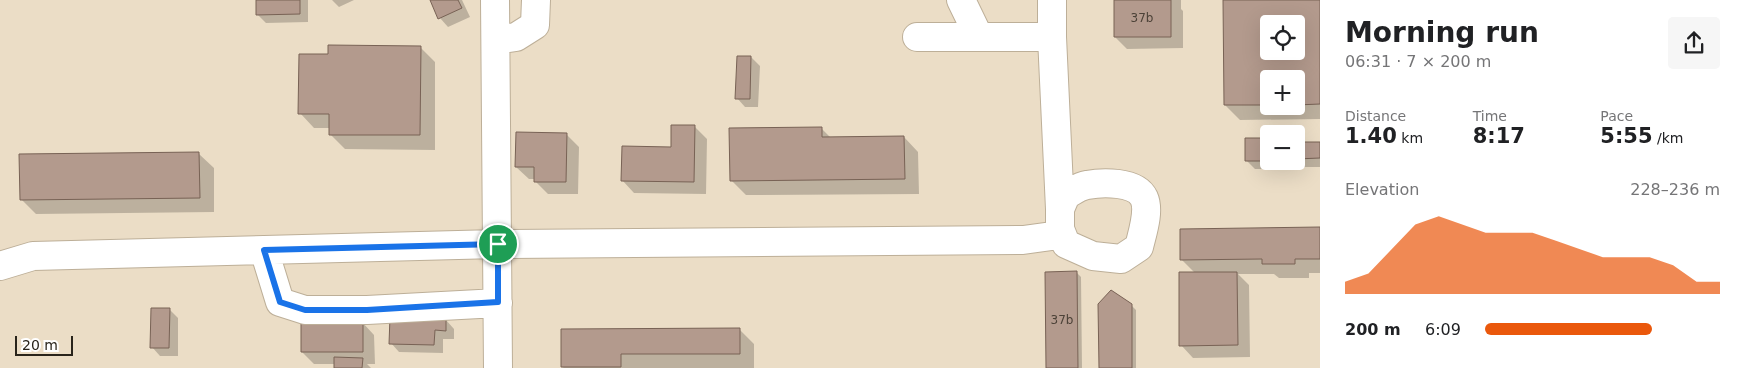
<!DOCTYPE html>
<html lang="en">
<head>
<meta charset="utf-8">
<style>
	:root { --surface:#fff; --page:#f6f6f6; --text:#202124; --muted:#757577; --accent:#ea580c }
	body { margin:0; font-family:"DejaVu Sans",sans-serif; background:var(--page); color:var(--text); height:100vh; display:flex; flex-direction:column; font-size:19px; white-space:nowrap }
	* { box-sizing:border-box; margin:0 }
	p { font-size:16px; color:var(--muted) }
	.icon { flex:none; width:28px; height:28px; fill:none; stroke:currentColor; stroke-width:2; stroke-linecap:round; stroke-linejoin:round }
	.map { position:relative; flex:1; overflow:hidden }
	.sheet { display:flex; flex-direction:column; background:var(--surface); width:425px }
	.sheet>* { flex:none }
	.buttons { position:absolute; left:1260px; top:15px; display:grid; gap:10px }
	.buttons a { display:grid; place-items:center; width:45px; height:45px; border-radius:5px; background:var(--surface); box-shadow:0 5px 20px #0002; font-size:25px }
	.scale { position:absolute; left:15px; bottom:12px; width:58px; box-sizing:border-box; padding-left:5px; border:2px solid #29241b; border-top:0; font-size:14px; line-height:18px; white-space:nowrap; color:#29241b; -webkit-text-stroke:4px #fff; paint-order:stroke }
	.pin { position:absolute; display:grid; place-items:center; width:42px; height:42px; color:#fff; margin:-21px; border:2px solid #fff; border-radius:50%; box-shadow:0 1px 5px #0007 }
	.round { display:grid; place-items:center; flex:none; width:52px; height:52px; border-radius:5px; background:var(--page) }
	.headline { display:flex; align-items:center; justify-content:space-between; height:85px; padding:0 25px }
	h1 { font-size:28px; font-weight:600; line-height:38px }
	.figures { display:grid; grid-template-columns:repeat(3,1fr); gap:8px; height:85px; padding:5px 25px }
	.figures div { display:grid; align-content:center }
	.figures b { font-size:21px; font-weight:600 }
	.figures small { font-size:14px; font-weight:400 }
	.figures p { font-size:14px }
	.chart { height:140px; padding:10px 25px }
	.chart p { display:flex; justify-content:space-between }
	.chart svg { width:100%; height:90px; margin-top:5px; fill:var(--accent); opacity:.7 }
	ul { padding:0 25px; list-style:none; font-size:16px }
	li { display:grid; grid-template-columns:80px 60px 1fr; align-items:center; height:38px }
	li i { height:12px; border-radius:6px; background:var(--accent) }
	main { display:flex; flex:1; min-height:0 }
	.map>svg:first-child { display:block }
</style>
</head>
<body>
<main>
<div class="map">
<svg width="1320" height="368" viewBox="0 0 1320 368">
	<rect width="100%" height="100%" fill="#ebddc6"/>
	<path fill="#0003" fill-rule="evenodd" d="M257 0H308V22L266 23 257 14Z
		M332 0H354L339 7Z
		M432 0H462L470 17 448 27 440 18Z
		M1115 0H1181V9L1183 11V48L1127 49 1115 37Z
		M1224 0H1320V119L1240 120 1225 105ZM1269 24H1296V51H1269ZM1269 79H1296V106H1269Z
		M420 47 435 62V150L345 149 330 134V128H314L300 113 329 55Z
		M751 57 760 66 758 107H745L737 98Z
		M695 127 707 139 706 194 634 193 622 180 672 148Z
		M821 128 831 138 904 137 918 152 919 194 746 195 731 180Z
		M567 135 579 147 578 194H548L535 181V179H529L516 167Z
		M1269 139V161H1284V169H1255L1246 160Z
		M1320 143V167H1299L1293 161H1296V144Z
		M199 154 214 168V212L36 214 21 199Z
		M1320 229V273H1309V278H1279L1274 274H1238L1249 285 1250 357 1193 358 1181 345 1195 273 1181 259Z
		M1077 273 1081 277 1082 368H1047Z
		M1131 305 1136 310V368H1100Z
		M170 310 178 318V356H160L152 347Z
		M446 320 454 329V339H443V353L399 352 391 343Z
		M362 322 374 335 375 364H367L371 368H335V364H314L302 352Z
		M739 329 754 344V368H564L562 367V330Z"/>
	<path fill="#b39a8d" stroke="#786255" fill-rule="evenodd" d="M256 0H300V14L256 15Z
		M430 0H458L462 8 438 19Z
		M1114 0H1171V37H1114Z
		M1223 0H1320V104L1296 105V79H1269V105H1224ZM1269 24H1296V51H1269Z
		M328 45 421 46 420 135H329V114H298L299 54H328Z
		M737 56H751L750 99H735Z
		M671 125H695L694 182 621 181 622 146 671 147Z
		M822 127V137L904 136 905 179 730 181 729 128Z
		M516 132 567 133 566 182H534V167H515Z
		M1245 138H1269V161H1245Z
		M1296 142H1320V158L1296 159Z
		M199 152 200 198 20 200 19 154Z
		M1320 227V259H1295V264H1262V259L1180 260V229Z
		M1077 271 1078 368H1046L1045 272Z
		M1179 272H1237L1238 345 1179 346Z
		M1111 290 1132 304V368H1099L1098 304Z
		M151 308H170L169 348H150Z
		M390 317 446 319V331L435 330 434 345 389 344Z
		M301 321H363V352H301Z
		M740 328V354H621V367H561V329Z
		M334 357 363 358 362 368H334Z"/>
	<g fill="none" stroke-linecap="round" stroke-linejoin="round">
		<g stroke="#bdaf98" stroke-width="30">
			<path id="minor" d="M495 0 498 368
				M961 0 979 37
				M1052 0V37L1060 209
				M917 37H1052
				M496 40 516 37 535 25 536 0
				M264 250 280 302 305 310H367L498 303
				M0 266 33 256 497 244 1023 240 1052 236 1060 229V209L1066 195C1072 192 1079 186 1087 185 1102 182 1136 181 1144 198 1150 211 1142 234 1139 247L1121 259 1093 256 1066 244 1060 229"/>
		</g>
		<use href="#minor" stroke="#fff" stroke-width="28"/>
	</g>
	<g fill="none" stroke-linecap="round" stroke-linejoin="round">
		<g stroke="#fff" stroke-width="10">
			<path id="route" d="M498 244V302L367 310H305L280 302 264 250Z"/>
		</g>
		<use href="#route" stroke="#1a73e8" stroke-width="6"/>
	</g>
	<g text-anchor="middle" stroke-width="4" stroke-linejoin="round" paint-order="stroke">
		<g font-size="12" fill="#4c4238">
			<text x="1142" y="22">37b</text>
			<text x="1062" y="324">37b</text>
		</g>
	</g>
</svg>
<div class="buttons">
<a><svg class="icon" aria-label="locate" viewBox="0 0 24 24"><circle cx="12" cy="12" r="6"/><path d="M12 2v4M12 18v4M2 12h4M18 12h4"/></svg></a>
<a>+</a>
<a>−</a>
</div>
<div class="scale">20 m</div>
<div class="pin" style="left:498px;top:244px;background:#1e9e55"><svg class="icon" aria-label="arrive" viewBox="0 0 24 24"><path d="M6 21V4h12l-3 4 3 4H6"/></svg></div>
</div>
<section class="sheet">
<div class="headline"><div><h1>Morning run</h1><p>06:31 · 7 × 200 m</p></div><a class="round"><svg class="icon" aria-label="share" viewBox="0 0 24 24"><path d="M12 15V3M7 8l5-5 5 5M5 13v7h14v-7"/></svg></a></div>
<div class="figures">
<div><p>Distance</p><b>1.40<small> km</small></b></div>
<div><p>Time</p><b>8:17</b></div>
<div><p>Pace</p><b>5:55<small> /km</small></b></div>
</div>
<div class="chart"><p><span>Elevation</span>228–236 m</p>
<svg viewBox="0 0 160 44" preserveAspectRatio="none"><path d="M0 44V38L10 34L20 22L30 10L40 6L50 10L60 14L70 14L80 14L90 18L100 22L110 26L120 26L130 26L140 30L150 38L160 38V44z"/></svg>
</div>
<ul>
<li><b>200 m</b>6:09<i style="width:71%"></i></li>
</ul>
</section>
</main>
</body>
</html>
